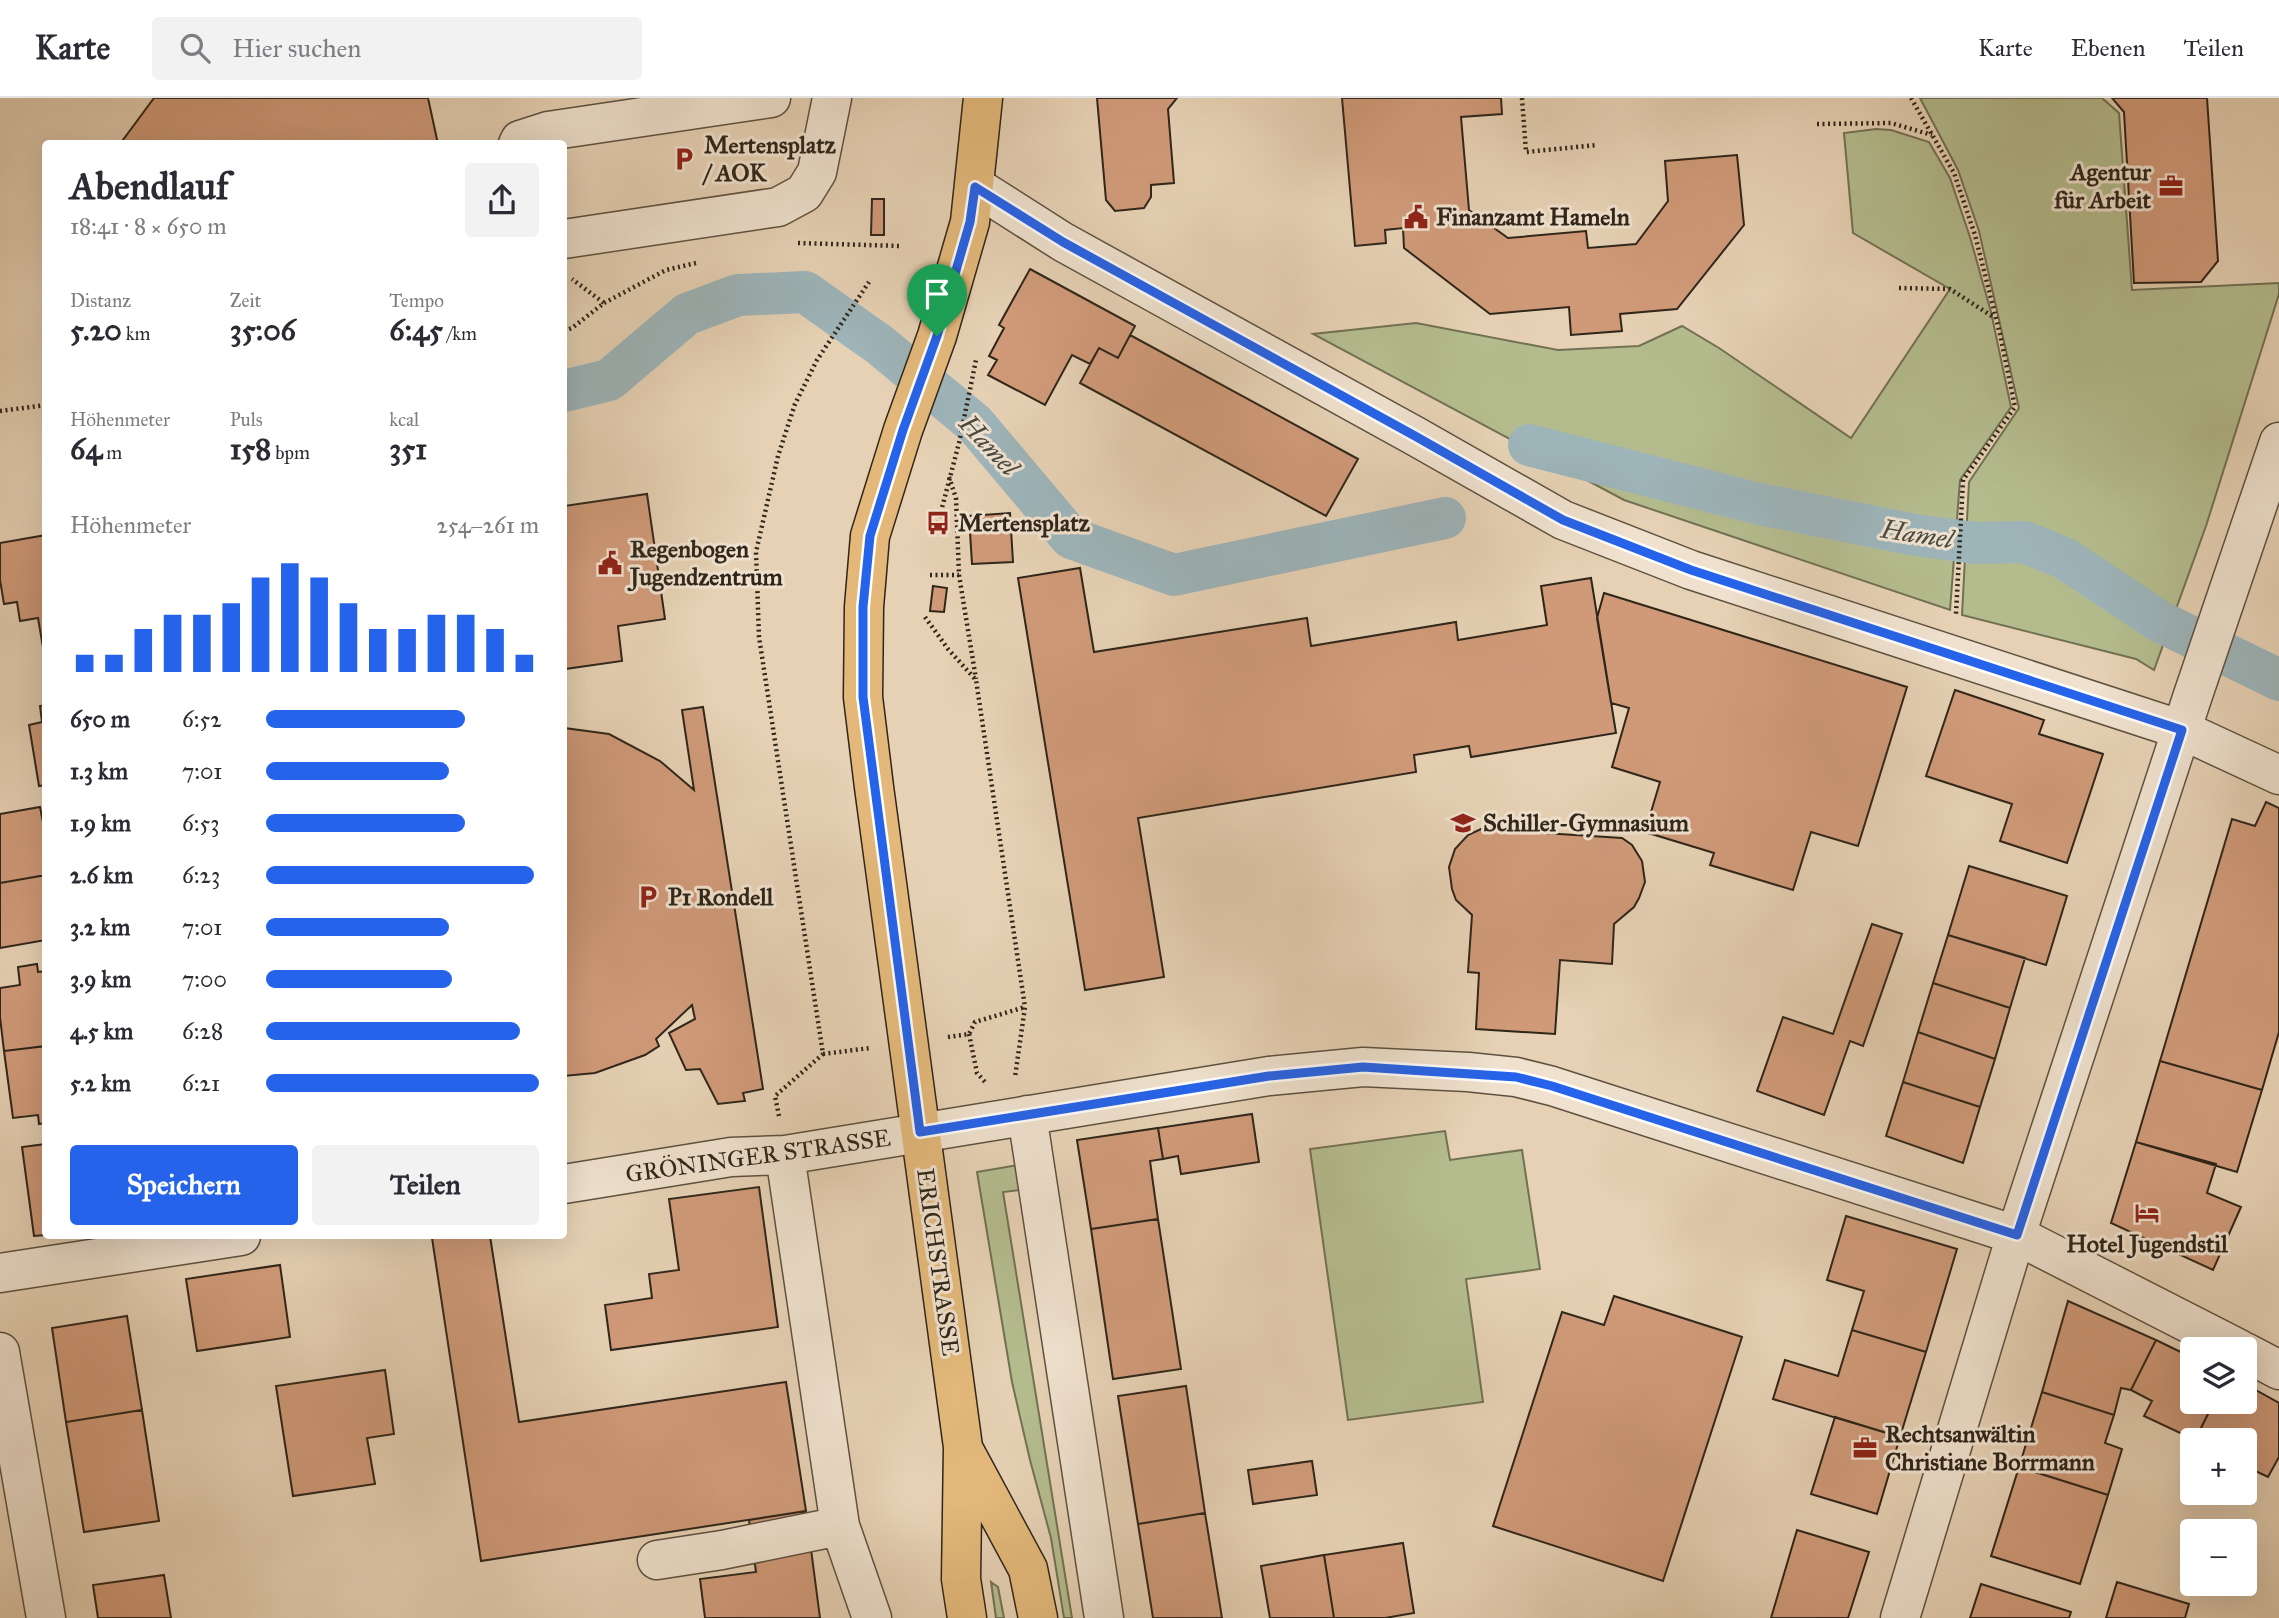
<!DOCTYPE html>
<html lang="de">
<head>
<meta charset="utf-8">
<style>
	:root { --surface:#fff; --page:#f2f2f3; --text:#2b2b33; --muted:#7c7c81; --line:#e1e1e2; --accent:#2563eb }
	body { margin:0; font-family:"IM FELL Great Primer",serif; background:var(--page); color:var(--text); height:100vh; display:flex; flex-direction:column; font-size:26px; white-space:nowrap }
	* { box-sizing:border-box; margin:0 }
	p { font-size:23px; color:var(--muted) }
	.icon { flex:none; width:38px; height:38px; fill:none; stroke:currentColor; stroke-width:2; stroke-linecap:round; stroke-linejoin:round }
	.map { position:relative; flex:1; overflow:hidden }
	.side { position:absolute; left:42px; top:42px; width:525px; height:1099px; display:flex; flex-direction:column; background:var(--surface); border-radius:7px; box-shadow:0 7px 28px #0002 }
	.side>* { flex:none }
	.buttons { position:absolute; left:2180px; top:1239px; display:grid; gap:14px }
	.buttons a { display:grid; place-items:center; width:77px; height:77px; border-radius:7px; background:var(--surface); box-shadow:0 7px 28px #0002; font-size:35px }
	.pin { position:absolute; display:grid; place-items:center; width:60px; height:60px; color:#fff; margin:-72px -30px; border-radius:50% 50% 50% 0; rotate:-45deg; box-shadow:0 0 7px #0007 }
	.pin .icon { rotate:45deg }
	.round { display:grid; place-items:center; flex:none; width:74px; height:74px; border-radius:7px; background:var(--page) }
	.head { display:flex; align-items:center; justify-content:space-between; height:119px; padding:0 28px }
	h1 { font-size:38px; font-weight:800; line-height:52px }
	.metrics { display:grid; grid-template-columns:repeat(3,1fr); gap:10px; height:119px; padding:7px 28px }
	.metrics div { display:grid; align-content:center }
	.metrics b { font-size:30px; font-weight:800 }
	.metrics small { font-size:19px; font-weight:400 }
	.metrics p { font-size:19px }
	.chart { height:196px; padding:14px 28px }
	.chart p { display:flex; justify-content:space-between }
	.chart svg { width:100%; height:126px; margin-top:7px; stroke:var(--accent); stroke-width:6 }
	.action { display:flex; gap:14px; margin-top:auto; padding:14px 28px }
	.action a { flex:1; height:80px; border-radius:7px; background:var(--accent); color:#fff; font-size:28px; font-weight:800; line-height:80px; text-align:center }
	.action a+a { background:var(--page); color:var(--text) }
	ul { padding:0 28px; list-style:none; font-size:23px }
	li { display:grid; grid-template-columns:112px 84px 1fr; align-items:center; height:52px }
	li i { height:18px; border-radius:9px; background:var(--accent) }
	header { display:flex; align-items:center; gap:42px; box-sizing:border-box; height:98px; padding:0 35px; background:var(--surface); border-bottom:2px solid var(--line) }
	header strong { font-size:33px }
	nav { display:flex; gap:38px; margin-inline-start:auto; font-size:24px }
	.search { width:490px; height:63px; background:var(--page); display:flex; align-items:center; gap:18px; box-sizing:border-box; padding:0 24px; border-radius:7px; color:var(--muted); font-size:26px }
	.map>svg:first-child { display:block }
</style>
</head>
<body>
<header>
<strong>Karte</strong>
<div class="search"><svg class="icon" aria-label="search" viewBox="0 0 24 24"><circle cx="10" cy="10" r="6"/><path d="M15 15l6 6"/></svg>Hier suchen</div>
<nav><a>Karte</a><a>Ebenen</a><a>Teilen</a></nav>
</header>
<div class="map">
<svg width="2279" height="1520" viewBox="0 0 2279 1520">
	<rect width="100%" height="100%" fill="#e6d1b4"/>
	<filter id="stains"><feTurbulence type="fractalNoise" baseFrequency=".00286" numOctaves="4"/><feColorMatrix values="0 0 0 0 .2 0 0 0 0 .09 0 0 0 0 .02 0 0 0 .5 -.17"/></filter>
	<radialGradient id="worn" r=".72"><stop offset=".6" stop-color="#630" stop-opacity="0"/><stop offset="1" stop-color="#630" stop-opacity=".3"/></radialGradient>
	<path fill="#b4bc8e" stroke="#727154" stroke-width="2" d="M1920 0H2102L2119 15 2132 192 2279 185V196L2206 428 2154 572 2136 561 1962 517 1969 384 2019 310 1979 133 1958 72Z
		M1876 31 1891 32 1929 44 1950 80 1970 139 1991 214 2011 309 1960 382 1950 512 1624 402 1313 236 1416 225 1558 252 1639 248 1682 228 1719 250 1851 340 1950 191 1853 135 1844 35Z
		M1445 1033 1450 1062 1522 1052 1540 1171 1466 1181 1483 1304 1348 1322 1310 1051Z
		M1024 1066 1028 1091 1003 1094 1072 1520H1064L1051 1440 1030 1362 1012 1284 977 1074Z
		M991 1484 998 1489 1004 1520H996Z"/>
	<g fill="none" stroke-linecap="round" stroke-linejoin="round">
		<path stroke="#9db4b9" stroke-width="42" d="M564 293 609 282 687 216 738 197 805 194 880 247 975 326 1071 440 1174 477 1445 420
			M1529 347 1755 405 1915 437 1976 445 2024 444 2064 460 2159 523 2279 582"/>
	</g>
	<path fill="#d09a79" stroke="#2f261a" stroke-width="2" d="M154 0H428L438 46H120Z
		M1097 0H1177L1168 11 1174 85 1151 87V99L1144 110 1115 113 1106 102Z
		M1342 0H1501L1502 16 1461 19 1469 112 1508 140 1586 133 1588 150 1636 146 1668 103 1665 63 1737 57 1744 127 1677 211 1620 216 1622 233 1571 237 1569 209 1490 216 1404 150 1403 130 1385 132 1386 145 1355 148Z
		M2112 0H2207L2218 163 2201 184 2134 185 2124 14Z
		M872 101H884V137H871Z
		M1030 171 1135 228 1118 260 1099 250 1090 266 1072 257 1045 307 988 277 997 262 989 258 1004 230 999 227Z
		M1130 237 1358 361 1326 418 1080 285 1099 250 1118 260Z
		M647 396 665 521 618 528 622 563 565 571 564 408Z
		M1010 415 1013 464 972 466 969 418Z
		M46 437V561H45L38 520 20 523 17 504 4 506 0 482V445Z
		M1080 470 1094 554 1307 520 1311 548 1456 524 1458 542 1547 527 1541 488 1591 480 1616 635 1471 659 1469 648 1414 657 1416 674 1138 720 1164 879 1085 892 1018 480Z
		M933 488 947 490 944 514 930 513Z
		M1604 495 1907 589 1858 748 1811 734 1793 792 1710 767 1714 755 1645 734 1660 684 1612 669 1629 610 1611 605 1597 520Z
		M1955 592 2044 622 2039 636 2103 656 2067 765 2000 743 2012 706 1926 678Z
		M46 607V687L39 688 29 627 42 624 40 608Z
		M703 609 763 991 743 995 745 1003 718 1006 700 971 686 972 669 935 695 921 692 907 656 941 659 948 645 957 595 975 564 978V630L609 636 660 663 694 692 682 612Z
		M2266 704 2279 710V934L2262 992 2160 963 2232 721 2255 728Z
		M40 709 46 739V777L0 785V716Z
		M1481 731 1622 740 1632 747 1642 763 1645 784 1639 800 1634 809 1614 826 1612 866 1560 862 1555 936 1476 931 1479 875 1468 874 1472 817 1456 802 1452 791 1449 769 1455 751 1468 737Z
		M1969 768 2067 798 2046 867 1948 837Z
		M46 777V842L0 850V785Z
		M1872 826 1902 836 1863 948 1850 943 1824 1017 1757 993 1783 919 1833 936Z
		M1948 837 2025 860 2010 910 1933 885Z
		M37 866 38 874 46 873V948L4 953 0 919V890L20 887 18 869Z
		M1933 885 2010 910 1995 961 1918 934Z
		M1918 934 1995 961 1980 1009 1903 984Z
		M46 948V1025L39 1026 38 1017 13 1020 4 953Z
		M2160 963 2262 992 2237 1074 2136 1044Z
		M1903 984 1980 1009 1963 1065 1886 1038Z
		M1252 1016 1259 1064 1181 1076 1178 1058 1163 1061 1158 1030Z
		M1158 1030 1163 1061 1150 1063 1158 1121 1091 1131 1077 1042Z
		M2136 1044 2216 1066 2207 1095 2241 1109 2213 1172 2111 1125Z
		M46 1046V1137L34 1138 22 1049Z
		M759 1089 778 1229 611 1252 605 1207 652 1200 649 1176 679 1172 669 1101Z
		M1846 1118 1957 1151 1926 1254 1852 1232 1864 1193 1827 1182Z
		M1158 1121 1181 1271 1113 1281 1091 1131Z
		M451 1138H490L519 1324 786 1284 806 1413 481 1463 432 1140Z
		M280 1167 290 1239 197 1253 186 1181Z
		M1614 1198 1742 1239 1663 1483 1493 1428 1562 1214 1604 1227Z
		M2068 1203 2156 1242 2131 1292 2121 1290 2114 1317 2042 1294Z
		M127 1218 142 1312 66 1324 52 1230Z
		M1852 1232 1926 1254 1900 1339 1773 1301 1785 1262 1838 1278Z
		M2156 1242 2193 1260V1304H2214L2195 1342 2144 1318 2152 1303 2131 1292Z
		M385 1272 394 1336 367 1340 375 1386 293 1398 276 1288Z
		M2245 1286 2279 1305V1359L2268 1379 2245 1368V1342H2195L2214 1304H2245Z
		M1186 1288 1205 1415 1138 1426 1118 1298Z
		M2042 1294 2114 1317 2105 1345 2122 1351 2108 1397 2019 1369Z
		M142 1312 159 1423 84 1434 66 1324Z
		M1835 1319 1900 1339 1877 1416 1811 1396Z
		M1312 1363 1317 1397 1253 1406 1248 1372Z
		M2019 1369 2108 1397 2080 1486 1991 1458Z
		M806 1413 820 1520H705L700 1481 756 1474 749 1422Z
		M1205 1415 1222 1520H1153L1138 1426Z
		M1797 1432 1869 1454 1848 1520H1771Z
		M1403 1445 1414 1515 1385 1520H1334L1324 1457Z
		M1324 1457 1334 1520H1270L1261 1468Z
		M164 1477 171 1520H98L93 1487Z
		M2117 1484 2189 1506 2185 1520H2106Z
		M1981 1486 2071 1514 2069 1520H1970Z"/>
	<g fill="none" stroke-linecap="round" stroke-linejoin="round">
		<g stroke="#5d5140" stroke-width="41">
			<path id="minor" d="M518 46 520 42 548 33 771 0
				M975 88 1063 144 1415 338 1563 422 1691 472 2182 632 2279 677
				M564 141 778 109 804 95 817 74 832 0
				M1027 1017 1104 1520
				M785 1057 840 1428 872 1520
				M564 1086 731 1059 785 1057 1269 978 1363 969 1468 974 1516 979 1552 988 2016 1137 2239 1251
				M0 1175 241 1138
				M0 1254 46 1520
				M2245 1254 2279 1272
				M657 1462 722 1452 840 1428
				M1900 1520 2016 1137 2192 600 2279 344"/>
		</g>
		<g stroke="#2f261a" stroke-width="41">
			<path id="major" d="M965 1354 1028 1471 1038 1520
				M967 1520 961 1481 963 1349 874 689 863 599 864 509 870 438 903 332 937 238 970 124 983 0"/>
		</g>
		<path stroke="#2f261a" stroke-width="4.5" stroke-dasharray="2 3.5" stroke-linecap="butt" d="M1522 0 1526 54 1597 47
			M1911 0 1954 75 1975 137 2000 236 2015 309 1963 382 1956 516
			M1817 26 1891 25 1932 37
			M798 145 901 148
			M1899 190 1950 191 1995 220
			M604 205 666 172 696 165
			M564 233 572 230 604 205 572 181
			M0 313 46 307
			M949 379 956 400 959 477 976 581
			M938 425 959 345 976 262
			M930 477H959
			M925 519 948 551 976 582 1025 909 1015 979
			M969 936 977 975 986 985
			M948 939 969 936 975 924 1025 909
			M823 956 870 950
			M779 1018 775 998 823 956 759 539 756 454 778 358 795 306 817 262 869 184"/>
		<use href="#minor" stroke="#efe1ce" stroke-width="38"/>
		<use href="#major" stroke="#e3b87a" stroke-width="38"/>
	</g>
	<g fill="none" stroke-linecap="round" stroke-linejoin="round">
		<g stroke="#fff" stroke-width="14">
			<path id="route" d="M975 89 1063 144 1415 338 1563 422 1691 472 2182 632 2017 1137 1552 988 1516 979 1363 969 1269 978 920 1034 863 599V509L870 438 903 332 937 238 970 124Z"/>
		</g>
		<use href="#route" stroke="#2563eb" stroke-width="9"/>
	</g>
	<defs>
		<g id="parking-bare" transform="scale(1.89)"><path d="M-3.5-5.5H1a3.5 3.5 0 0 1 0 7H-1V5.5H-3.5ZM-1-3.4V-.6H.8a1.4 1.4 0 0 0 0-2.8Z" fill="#8f2418" stroke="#efe1ce" stroke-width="2.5" paint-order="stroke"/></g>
		<g id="office-bare" transform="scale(1.89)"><path d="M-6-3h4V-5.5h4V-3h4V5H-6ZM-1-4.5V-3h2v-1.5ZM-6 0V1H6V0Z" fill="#8f2418" stroke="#efe1ce" stroke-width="2.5" paint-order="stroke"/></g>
		<g id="civic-bare" transform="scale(1.89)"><path d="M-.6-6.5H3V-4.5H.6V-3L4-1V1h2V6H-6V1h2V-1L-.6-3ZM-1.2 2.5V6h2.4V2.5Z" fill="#8f2418" stroke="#efe1ce" stroke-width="2.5" paint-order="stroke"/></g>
		<g id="bus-bare" transform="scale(1.89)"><path d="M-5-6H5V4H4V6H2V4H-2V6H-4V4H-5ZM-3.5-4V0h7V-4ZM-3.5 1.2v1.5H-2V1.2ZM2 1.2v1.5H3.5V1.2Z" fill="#8f2418" stroke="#efe1ce" stroke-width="2.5" paint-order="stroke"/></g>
		<g id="school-bare" transform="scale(1.89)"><path d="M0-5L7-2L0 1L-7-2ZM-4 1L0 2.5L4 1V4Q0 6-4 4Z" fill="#8f2418" stroke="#efe1ce" stroke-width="2.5" paint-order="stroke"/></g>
		<g id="hotel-bare" transform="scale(1.89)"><path d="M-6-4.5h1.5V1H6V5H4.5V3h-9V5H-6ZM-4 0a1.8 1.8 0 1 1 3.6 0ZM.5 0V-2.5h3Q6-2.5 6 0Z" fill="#8f2418" stroke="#efe1ce" stroke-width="2.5" paint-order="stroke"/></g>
	</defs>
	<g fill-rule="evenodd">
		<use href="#parking-bare" x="684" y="61"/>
		<use href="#office-bare" x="2171" y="88"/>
		<use href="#civic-bare" x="1416" y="119"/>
		<use href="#bus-bare" x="938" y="425"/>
		<use href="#civic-bare" x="610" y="465"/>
		<use href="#school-bare" x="1463" y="725"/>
		<use href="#parking-bare" x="648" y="799"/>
		<use href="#hotel-bare" x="2147" y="1115"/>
		<use href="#office-bare" x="1865" y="1350"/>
	</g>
	<g text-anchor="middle" stroke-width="6" stroke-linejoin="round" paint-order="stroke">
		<g font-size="24" font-weight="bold" fill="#2f261a" stroke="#efe1ce" text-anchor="start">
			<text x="704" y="55">Mertensplatz<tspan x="704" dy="28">/ AOK</tspan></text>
			<text x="2151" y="82" text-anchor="end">Agentur<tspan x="2151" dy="28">für Arbeit</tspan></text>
			<text x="1436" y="127">Finanzamt Hameln</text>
			<text x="958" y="433">Mertensplatz</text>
			<text x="630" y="459">Regenbogen<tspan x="630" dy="28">Jugendzentrum</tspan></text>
			<text x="1483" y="733">Schiller-Gymnasium</text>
			<text x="668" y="807">P1 Rondell</text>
			<text x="2147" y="1154" text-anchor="middle">Hotel Jugendstil</text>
			<text x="1885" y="1344">Rechtsanwältin<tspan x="1885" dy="28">Christiane Borrmann</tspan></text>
		</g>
		<g font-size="24" fill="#2f261a" stroke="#efe1ce">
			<text transform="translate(758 1058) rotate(-8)" y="8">GRÖNINGER STRASSE</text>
			<text transform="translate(938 1164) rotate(82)" y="8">ERICHSTRASSE</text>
		</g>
		<g font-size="26" font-style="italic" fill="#4a4a42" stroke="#efe1ce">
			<text transform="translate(989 347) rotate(47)" y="9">Hamel</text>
			<text transform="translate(1917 436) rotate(9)" y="9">Hamel</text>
		</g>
	</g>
	<rect width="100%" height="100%" filter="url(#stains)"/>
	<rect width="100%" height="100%" fill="url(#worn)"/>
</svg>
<div class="buttons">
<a><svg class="icon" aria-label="layers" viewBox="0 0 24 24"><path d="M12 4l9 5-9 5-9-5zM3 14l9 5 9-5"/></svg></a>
<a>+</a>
<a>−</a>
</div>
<div class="pin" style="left:937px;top:238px;background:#1e9e55"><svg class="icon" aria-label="arrive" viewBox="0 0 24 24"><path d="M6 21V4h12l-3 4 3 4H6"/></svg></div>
<section class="side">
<div class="head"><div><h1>Abendlauf</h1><p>18:41 · 8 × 650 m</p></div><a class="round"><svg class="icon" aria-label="share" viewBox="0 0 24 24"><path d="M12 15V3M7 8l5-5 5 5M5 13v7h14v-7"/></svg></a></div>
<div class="metrics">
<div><p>Distanz</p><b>5.20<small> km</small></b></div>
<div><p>Zeit</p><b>35:06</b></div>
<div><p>Tempo</p><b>6:45<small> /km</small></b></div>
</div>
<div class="metrics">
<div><p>Höhenmeter</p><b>64<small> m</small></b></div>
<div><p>Puls</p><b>158<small> bpm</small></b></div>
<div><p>kcal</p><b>351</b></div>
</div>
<div class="chart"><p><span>Höhenmeter</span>254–261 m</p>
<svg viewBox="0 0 160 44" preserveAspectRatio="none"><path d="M5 44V38M15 44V38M25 44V29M35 44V24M45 44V24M55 44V20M65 44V11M75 44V6M85 44V11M95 44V20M105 44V29M115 44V29M125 44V24M135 44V24M145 44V29M155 44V38"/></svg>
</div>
<ul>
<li><b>650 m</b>6:52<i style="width:73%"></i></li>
<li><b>1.3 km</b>7:01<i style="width:67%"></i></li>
<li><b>1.9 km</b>6:53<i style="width:73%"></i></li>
<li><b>2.6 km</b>6:23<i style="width:98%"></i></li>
<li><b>3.2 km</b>7:01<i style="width:67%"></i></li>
<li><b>3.9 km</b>7:00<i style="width:68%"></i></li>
<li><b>4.5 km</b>6:28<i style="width:93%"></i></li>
<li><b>5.2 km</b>6:21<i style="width:100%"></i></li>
</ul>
<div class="action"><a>Speichern</a><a>Teilen</a></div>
</section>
</div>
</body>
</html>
